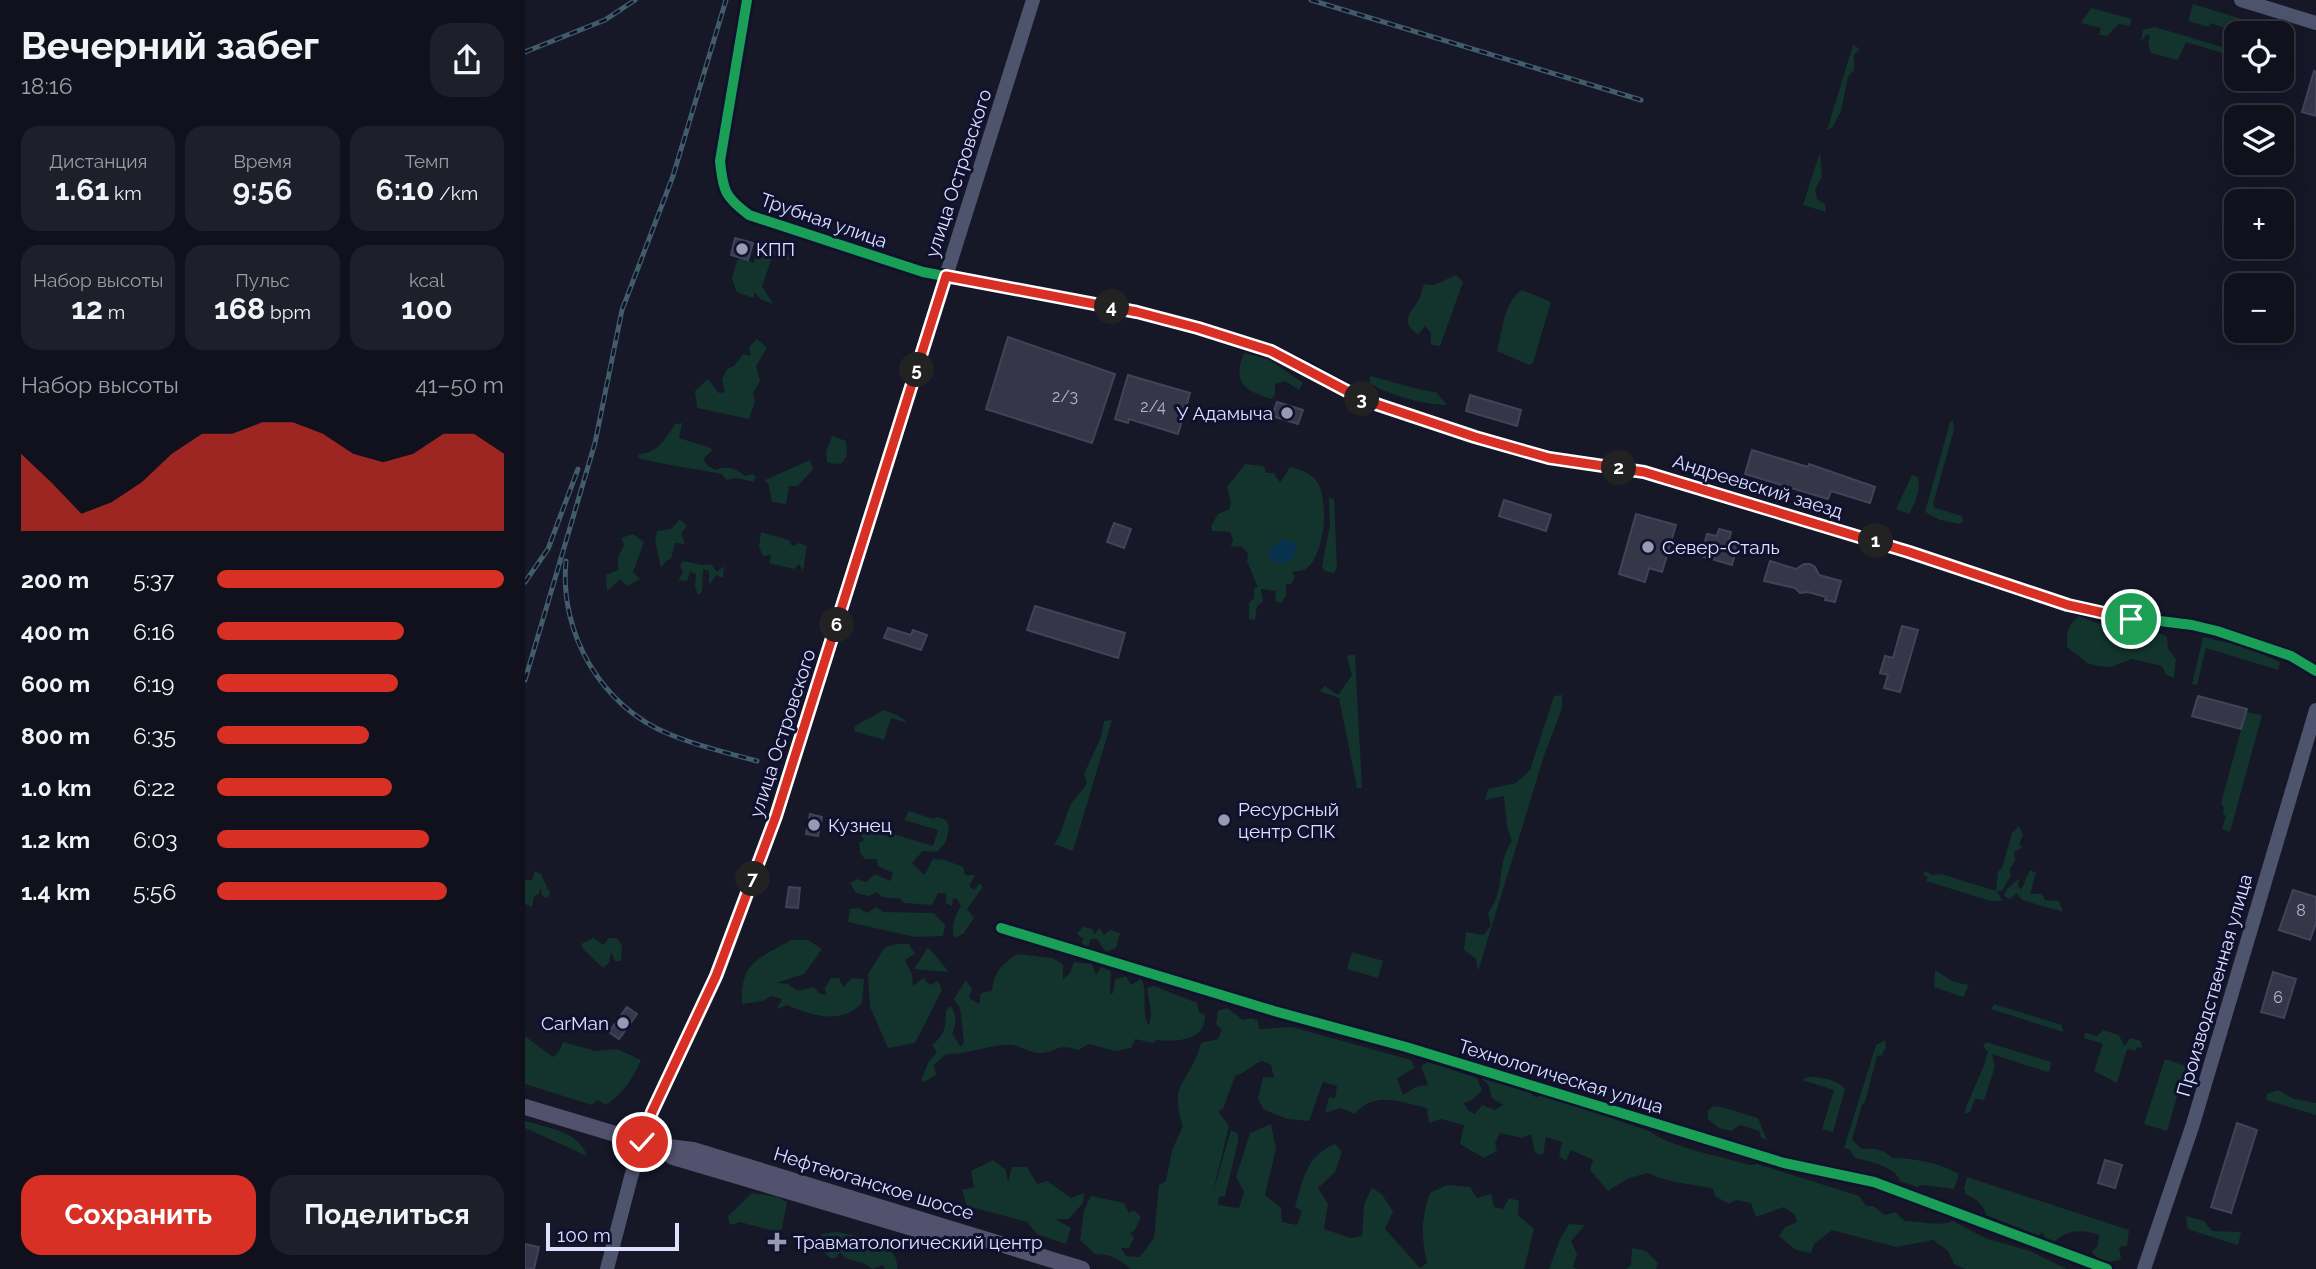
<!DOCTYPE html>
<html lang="ru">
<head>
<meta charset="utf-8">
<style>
	:root { --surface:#10111d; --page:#1e1f2a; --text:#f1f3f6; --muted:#9c9da4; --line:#30313b; --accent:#d93025 }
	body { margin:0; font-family:Raleway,sans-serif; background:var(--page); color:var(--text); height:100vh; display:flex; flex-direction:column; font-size:26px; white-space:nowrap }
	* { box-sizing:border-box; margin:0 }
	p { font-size:23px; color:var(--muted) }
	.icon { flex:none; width:38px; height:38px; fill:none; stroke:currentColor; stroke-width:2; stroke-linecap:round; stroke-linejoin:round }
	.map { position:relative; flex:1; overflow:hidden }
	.details { display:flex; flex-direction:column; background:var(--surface); width:525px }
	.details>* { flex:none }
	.fabs { position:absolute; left:1699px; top:21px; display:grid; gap:14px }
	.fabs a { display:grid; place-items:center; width:70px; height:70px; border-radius:14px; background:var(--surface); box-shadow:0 7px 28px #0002,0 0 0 2px var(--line); font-size:35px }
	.scale { position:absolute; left:21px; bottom:18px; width:133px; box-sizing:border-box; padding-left:7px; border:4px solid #dce1ff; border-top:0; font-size:19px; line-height:24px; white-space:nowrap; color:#dce1ff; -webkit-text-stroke:5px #0f112e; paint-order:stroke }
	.pin { position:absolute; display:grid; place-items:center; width:60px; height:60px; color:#fff; margin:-30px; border:4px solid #fff; border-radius:50%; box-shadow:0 2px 7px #0007 }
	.km { position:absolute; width:35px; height:35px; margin:-18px; border-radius:50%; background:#222; color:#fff; font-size:19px; line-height:35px; text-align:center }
	.round { display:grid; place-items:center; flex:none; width:74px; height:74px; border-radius:21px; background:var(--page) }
	.summary { display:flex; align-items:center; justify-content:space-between; height:119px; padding:0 21px }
	h1 { font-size:38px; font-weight:700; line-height:52px }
	.figures { display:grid; grid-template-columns:repeat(3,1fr); gap:10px; height:119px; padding:7px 21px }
	.figures div { display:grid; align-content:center; border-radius:18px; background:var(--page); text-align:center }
	.figures b { font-size:30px; font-weight:700 }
	.figures small { font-size:19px; font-weight:400 }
	.figures p { font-size:19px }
	.chart { height:196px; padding:14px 21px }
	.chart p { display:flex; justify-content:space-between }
	.chart svg { width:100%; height:126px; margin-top:7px; fill:var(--accent); opacity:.7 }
	.cta { display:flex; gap:14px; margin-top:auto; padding:14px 21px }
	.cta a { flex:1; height:80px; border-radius:21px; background:var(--accent); color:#fff; font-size:28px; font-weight:700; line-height:80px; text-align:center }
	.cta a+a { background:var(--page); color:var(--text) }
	ul { padding:0 21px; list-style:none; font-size:23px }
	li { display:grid; grid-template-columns:112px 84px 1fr; align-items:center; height:52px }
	li i { height:18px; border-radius:9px; background:var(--accent) }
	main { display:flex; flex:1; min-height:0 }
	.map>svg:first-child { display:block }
</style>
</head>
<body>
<main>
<section class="details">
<div class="summary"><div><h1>Вечерний забег</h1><p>18:16</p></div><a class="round"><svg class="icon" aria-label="share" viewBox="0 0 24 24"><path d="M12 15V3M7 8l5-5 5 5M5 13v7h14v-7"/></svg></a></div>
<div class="figures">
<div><p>Дистанция</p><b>1.61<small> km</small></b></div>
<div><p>Время</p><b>9:56</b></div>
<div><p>Темп</p><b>6:10<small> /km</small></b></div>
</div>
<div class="figures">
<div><p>Набор высоты</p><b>12<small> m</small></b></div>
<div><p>Пульс</p><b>168<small> bpm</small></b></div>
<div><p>kcal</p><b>100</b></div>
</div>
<div class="chart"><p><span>Набор высоты</span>41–50 m</p>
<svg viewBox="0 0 160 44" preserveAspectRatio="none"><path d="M0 44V17L10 27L20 38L30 34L40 27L50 17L60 10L70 10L80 6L90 6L100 10L110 17L120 20L130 17L140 10L150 10L160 17V44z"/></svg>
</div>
<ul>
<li><b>200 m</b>5:37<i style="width:100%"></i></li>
<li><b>400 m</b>6:16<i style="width:65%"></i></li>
<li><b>600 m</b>6:19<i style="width:63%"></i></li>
<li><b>800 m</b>6:35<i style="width:53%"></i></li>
<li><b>1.0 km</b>6:22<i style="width:61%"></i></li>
<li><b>1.2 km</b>6:03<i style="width:74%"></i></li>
<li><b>1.4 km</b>5:56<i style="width:80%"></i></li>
</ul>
<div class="cta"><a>Сохранить</a><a>Поделиться</a></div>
</section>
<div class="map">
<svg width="1791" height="1269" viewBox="0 0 1791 1269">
	<rect width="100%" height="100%" fill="#161727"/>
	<path fill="#12342c" d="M1668 4 1759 32 1757 40V33H1712L1711 38 1708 37 1709 31 1685 23 1684 27 1663 21Z
		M1566 8 1607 19 1605 26 1594 24 1582 36 1574 35 1576 28 1556 23Z
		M1630 27 1711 51V57L1661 42 1653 60 1626 53 1623 43 1625 36 1622 34 1616 41 1618 30Z
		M1328 45 1335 49 1329 55V70L1323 77 1316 111 1307 128 1302 130Z
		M1295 152 1297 176 1290 190 1292 199 1300 204 1301 212 1278 205Z
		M231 244 265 255 264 260 248 255 237 286 248 304 235 299 230 292 228 298 212 292 207 279 212 260 217 258 229 263Z
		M931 275 938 282 915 346 906 345V333L900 326 893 335C875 321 884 315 893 301 896 297 897 289 899 284L909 285Z
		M997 290 1026 302 1008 363 1004 365 972 351C977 332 979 301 997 290Z
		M232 339 242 348 231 366 235 381 228 393 230 401 224 419 172 408 170 391 183 379 194 393 200 392 197 380 202 369 209 366 218 354 226 356 224 347Z
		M719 353 745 360 778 383 774 390 760 381 750 384V395L746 399C719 390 707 382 719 353Z
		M845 376C862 380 895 391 911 392L922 405C901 405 862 395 845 383Z
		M1428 420 1429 430 1408 504 1410 508 1437 516 1438 521 1435 524 1415 520 1400 512 1425 422Z
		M157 423 154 438 186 448 187 451 178 459 183 466 191 470C204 465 210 469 221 476L227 474 231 477 229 482 212 478 201 480 197 474C168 468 138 465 113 458L114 454C132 454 141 438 150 424Z
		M307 436 321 441 322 456 317 463 309 464 302 462 301 452Z
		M285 460 288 469 273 486H264L261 504 247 502 244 486 240 480Z
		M720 464 739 466 741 473H749L755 483 765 467C775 470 781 471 789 478 806 494 800 554 782 568 777 572 773 570 767 572L770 578 766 584H761V596L756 603 750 601 751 591 736 589 738 602 732 606 730 620 724 619V603L729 598V589L733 587 722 561 723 553 716 546 706 547 708 539 705 532 687 531 686 526 693 514 704 509 706 503 702 487Z
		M1387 475 1393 477C1396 490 1390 503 1384 514L1371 509Z
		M804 498 809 499 812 567 809 573 800 571 797 567 805 524Z
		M155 519 162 526 156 533 160 544 150 543 146 559 142 560 136 568 130 541 132 531 146 529Z
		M236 532 264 540 267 546 274 543 282 546 278 571 274 564 269 569 244 563 246 555 238 556 234 547Z
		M108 534 119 542 108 572 115 579 102 586 95 579 82 591 81 575 93 570V557L99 545 96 538Z
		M158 561 178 565 186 564 192 572 199 566 198 578 191 575 184 585V571L178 569 177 592 173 595 170 586 171 574 165 572 162 581 153 580 158 573 155 566Z
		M1554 616C1568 624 1582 623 1595 631 1610 626 1628 629 1642 637L1643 649 1651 659 1649 678 1641 675 1637 666 1607 659 1586 667 1573 666 1562 663 1542 647C1541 633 1543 625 1554 616Z
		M1678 637 1721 647 1755 662 1753 670 1681 648 1672 685 1667 684Z
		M825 655H830L837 788H832L814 698 794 691 800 686 813 695 827 675 822 657Z
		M1037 695V708L1019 756 953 971 951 959 939 950 941 932 959 935 966 925 963 913C982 888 969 868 987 841L982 827 979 796 960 800 963 789 991 783 1005 770 1029 696Z
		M359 710 374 716 383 723 366 718 359 740 329 731 330 726Z
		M1721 712 1737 715 1705 832 1697 829 1701 816 1698 814 1699 808 1696 803Z
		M587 720 548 851 529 844C539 833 539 814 548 801 553 795 558 790 562 782L559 774 576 737 579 721Z
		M384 811 408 819 413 817 421 820 424 826 421 842 412 852 398 851 387 863 399 875 408 859 420 860 438 867 440 875H450L444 886 449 890 455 883 458 887 442 909 449 918 438 934 429 938C426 927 430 915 436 906L432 899 428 898 427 906 421 903V893H413L407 905 379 903 375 899 357 897 352 892 344 896 331 893 325 883 332 879 341 882 350 874 365 881 368 873 353 866 352 859H340L335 853 334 843 339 840 333 830 345 827 408 846 413 830 379 820Z
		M1494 826 1498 835 1494 845 1498 847 1489 852 1490 861 1485 869 1486 875 1477 891H1472L1477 901H1466L1401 881 1403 877 1398 875 1400 871 1407 875 1416 874 1471 891 1473 872 1477 868 1487 833Z
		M1505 870 1511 873 1505 894H1517L1520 900 1534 901 1538 912 1497 900 1492 893 1485 899 1479 896 1482 889 1495 878 1493 885 1496 890Z
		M10 871 16 874 25 893 23 898 18 897 15 889 14 894 9 896 7 907 0 904V880H7Z
		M351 907 358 912 409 913 420 925 418 936 390 937 323 922 325 909 334 908 342 913Z
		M558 927 567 929 570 934 574 928 579 935 585 930 595 933 591 948 581 952 572 939H566L563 947 557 944 558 937H555L552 933Z
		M68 938 79 945 83 938H92L97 945 96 961H90L86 952 84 963 78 968 59 950 56 944Z
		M266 940H283L297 949 279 974 251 983 263 984 273 991 289 987 294 993 301 995 300 988 306 978H314L318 987 327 978 339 979 337 1003C317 1025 287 1016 262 1005L252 1009 257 999 246 996 238 1001 217 1004C215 961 234 959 266 940Z
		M373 944H384L390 954 380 960 387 974 388 986 398 978 405 985 413 981 417 990 390 1043 363 1048 345 1007 343 974 360 947Z
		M403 947 424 972 389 969Z
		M827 952 858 961 853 978 822 969Z
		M492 954 527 958 538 964V979L545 973 549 962 567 964 571 975 576 967 586 971 585 994 588 993 590 979 601 976 606 985 616 979C624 992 615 1011 624 1026L626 1013 622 988 629 986 672 1003 674 1012 680 1015C681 1041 651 1042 632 1040L628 1043 610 1039 606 1048 590 1051 564 1044 553 1050C531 1043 534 1052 515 1053 505 1053 498 1047 488 1045 467 1043 444 1055 421 1054L409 1065 411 1075 399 1082 396 1080 404 1061 412 1052 407 1045C420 1035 421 1026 421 1010L426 1006C432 1016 432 1024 427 1034L436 1047 439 1042 435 1008 429 999 441 980 447 989 444 998 454 1004 456 993 467 991C468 973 477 964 492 954Z
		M1410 970 1429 982 1444 985 1438 997 1409 987Z
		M1469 1004 1537 1025 1538 1032 1466 1009Z
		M702 1008 718 1020 727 1018 733 1021 734 1029 767 1027 886 1060 890 1068 872 1078 878 1095 891 1087 903 1085 896 1066 903 1062 952 1078 957 1090 947 1100 939 1103 943 1110 950 1114 957 1105 970 1110 978 1105 967 1098 963 1084 956 1078 998 1088 1012 1098 1016 1094 1124 1131C1147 1148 1195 1156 1225 1165L1232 1164 1334 1196 1341 1206H1348L1360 1215 1370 1212 1380 1221C1397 1221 1412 1227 1428 1221L1460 1238 1505 1251 1542 1269H1440L1429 1264 1423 1251 1408 1240 1371 1247 1307 1230 1289 1244 1286 1253 1271 1250 1254 1236 1260 1227 1272 1222 1270 1215 1259 1207 1231 1217 1226 1203 1211 1200 1204 1204 1190 1196 1188 1189C1165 1183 1145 1184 1123 1173L1104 1178 1083 1191 1065 1170 1068 1160 1046 1150 1041 1161 1034 1156 1037 1142 1021 1137 1018 1155 1010 1153 1006 1134 997 1138 975 1133 970 1143 972 1151 959 1158 935 1144 939 1125 916 1119 904 1123 902 1108C876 1102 849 1090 830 1114L816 1108 800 1113 804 1097 810 1098 812 1086 798 1082 784 1121 762 1119 738 1109 733 1098 738 1077 749 1078 746 1065 737 1061C726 1065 721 1073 710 1076L698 1109 693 1111 704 1126 687 1196 706 1130 713 1134V1142L700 1196 694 1197 693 1205 714 1208 719 1192 711 1177 725 1133 746 1124 751 1149 740 1195 756 1208 757 1222 772 1225 777 1211 770 1207C779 1178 780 1157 810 1144L817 1152 810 1172 793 1188 803 1204 799 1229 826 1238 837 1236 839 1205 847 1187 858 1196 868 1212 860 1229 895 1268 902 1263C896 1236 896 1218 905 1193L922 1185 945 1187 952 1198 966 1194 969 1207 978 1209 984 1198 994 1201 993 1215 1009 1229 999 1269H606C594 1259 585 1254 570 1254L555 1240 559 1210 566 1196 599 1203 604 1213 609 1210 616 1217 609 1231 605 1232 609 1238 604 1248H596L601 1256 615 1257 629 1238 634 1185 641 1181 647 1150 658 1126C642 1081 667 1081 676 1043L693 1039 697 1030 691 1024 693 1011Z
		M1578 1030 1594 1035 1599 1046 1606 1038 1616 1041 1617 1048 1612 1047 1610 1051 1602 1049 1592 1083 1569 1071 1578 1044 1559 1038 1560 1033 1572 1036Z
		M0 1036 28 1057 35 1050 38 1042 71 1051 92 1049 116 1060C108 1078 98 1094 81 1105L72 1100 67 1105 0 1084Z
		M1360 1040 1361 1047 1357 1055 1352 1056 1340 1102 1337 1105 1327 1140 1337 1149C1349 1148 1359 1149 1367 1158 1390 1158 1414 1163 1434 1174L1429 1189 1397 1185 1392 1187 1375 1181C1370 1166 1344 1161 1330 1158L1324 1149 1319 1148 1351 1045Z
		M1461 1042 1526 1062 1525 1070 1522 1072 1467 1054 1470 1067 1459 1100 1450 1099 1445 1112 1439 1114C1446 1092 1457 1074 1463 1052L1458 1046Z
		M1640 1059 1661 1066 1642 1131 1619 1124Z
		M1283 1077C1295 1077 1312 1079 1320 1089L1308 1132 1297 1129 1309 1090 1277 1080Z
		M1753 1090 1769 1099 1791 1103V1115L1741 1100 1742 1094Z
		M1193 1106 1233 1118 1242 1140 1236 1138 1234 1131 1215 1125 1206 1131 1194 1128 1183 1119V1111L1187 1107Z
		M0 1121C23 1128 54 1131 62 1156L0 1128Z
		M468 1160 481 1170 483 1182 487 1167H502L512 1184 522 1181 546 1198 559 1193 558 1203 544 1219H530L546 1228 541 1244 512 1234 502 1222 442 1206 437 1190 449 1187 446 1171Z
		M1442 1177 1604 1230 1602 1246 1594 1247 1596 1259C1587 1264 1573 1261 1567 1252L1573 1245 1574 1235C1559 1229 1541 1229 1529 1242L1520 1238 1517 1232 1514 1236 1461 1215C1459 1205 1451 1198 1441 1195L1439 1188Z
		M227 1193 253 1197 262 1202 256 1233 215 1222 205 1225 203 1216Z
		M1661 1216 1679 1221 1687 1231 1716 1232 1713 1245 1665 1230 1662 1227Z
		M1044 1224 1060 1225 1046 1241 1052 1254 1048 1267 1052 1269H1024L1035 1239Z
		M312 1232C332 1236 375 1241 372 1269H360L358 1265 348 1269 340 1264 320 1258 315 1252 311 1258H305L299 1252 296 1234Z
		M1107 1248 1121 1251 1133 1263 1131 1269H1101L1106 1265Z"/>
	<path fill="#07314d" d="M755 540H762L773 545 766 560 754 564 743 557 745 551Z"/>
	<path fill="#353648" stroke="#41435a" stroke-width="2" d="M1789 71 1791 72V116L1777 112Z
		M210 238 228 243 223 260 206 255Z
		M483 337 590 374 567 443 461 409Z
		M603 375 665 393 653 434 604 419 603 423 590 419Z
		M945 395 996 410 992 426 941 411Z
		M752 402 778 410 773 424 747 416Z
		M1227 450 1283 467 1284 464 1350 487 1345 503 1306 491 1303 499 1220 474Z
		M979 500 1026 515 1021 531 974 516Z
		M1111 514 1151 525 1137 572 1124 568 1120 582 1094 574Z
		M589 523 606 529 599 548 582 542Z
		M1194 529 1206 532 1204 540 1213 542 1207 565 1176 556 1182 534 1192 536Z
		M1245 561 1271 569 1279 564H1285L1290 567 1294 575 1316 581 1310 602 1300 600 1301 597 1283 592 1275 593 1270 588 1239 581Z
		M510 606 600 633 593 658 502 630Z
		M1377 626 1393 630 1375 692 1359 688 1363 675 1355 673 1360 656 1368 658Z
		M363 628 386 635 388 630 402 635 396 650 359 638Z
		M1673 696 1722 709 1716 729 1667 716Z
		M285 814 297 817 293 836 281 834Z
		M264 887 275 888 273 908 261 907Z
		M1768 890 1791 897V923L1785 940 1754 930Z
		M1748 972 1771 979 1759 1018 1736 1012Z
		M102 1007 112 1014 94 1039 84 1032Z
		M1712 1123 1732 1130 1706 1213 1686 1207Z
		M1580 1160 1597 1165 1590 1188 1573 1183Z
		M0 1244 14 1247 9 1269H0Z"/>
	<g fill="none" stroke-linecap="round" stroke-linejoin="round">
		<path stroke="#4a5168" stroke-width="10" d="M222 0 195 161C198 191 200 197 224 215L398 272 420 276
			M476 928 749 1011 881 1047 1259 1163 1349 1182 1582 1269"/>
		<path stroke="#4e546e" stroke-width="14" d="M1716 0 1791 23
			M420 276 612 312 673 328 745 351 779 366 839 400 950 437 1024 458 1119 472 1384 552 1543 605 1579 614 1667 625 1692 631 1766 656 1791 671
			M82 1269 106 1177 127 1112 191 977 251 816 508 0
			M1619 1269 1668 1124 1791 710"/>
		<path stroke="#53526e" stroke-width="16" d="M0 1107 127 1145 168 1150 557 1269
			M139 1151 148 1157 411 1235"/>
		<g stroke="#405d68" stroke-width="5">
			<path id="rail" d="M786 0 1116 100
				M0 52 80 20 110 0
				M41 561C34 634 77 707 144 734 172 746 203 753 232 761
				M0 582 23 549 53 469
				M0 680 70 443 97 310 148 176 201 0"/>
		</g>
		<use href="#rail" stroke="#0f112e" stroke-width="2.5" stroke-dasharray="8" stroke-linecap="butt"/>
		<g stroke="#0f112e" stroke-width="15">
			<path id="cycleway" d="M222 0 195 161C198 191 200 197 224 215L398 272 612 312 673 328 745 351 779 366 839 400 950 437 1024 458 1119 472 1384 552 1543 605 1579 614 1667 625 1692 631 1766 656 1791 671
				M476 928 749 1011 881 1047 1259 1163 1349 1182 1582 1269"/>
		</g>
		<use href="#cycleway" stroke="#1a9f57" stroke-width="10"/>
	</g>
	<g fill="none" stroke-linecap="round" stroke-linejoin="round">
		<g stroke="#fff" stroke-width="14">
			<path id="route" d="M117 1142 127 1112 191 976 251 816 421 276 612 312 673 328 746 351 839 400 950 437 1024 458 1119 472 1384 552 1543 605 1606 619"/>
		</g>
		<use href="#route" stroke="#d93025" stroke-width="9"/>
	</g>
	<g fill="#979ab3" stroke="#0f112e" stroke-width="2.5">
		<circle cx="217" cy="249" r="7"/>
		<circle cx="762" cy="413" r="7"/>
		<circle cx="1123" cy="547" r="7"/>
		<circle cx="699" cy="820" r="7"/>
		<circle cx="289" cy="825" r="7"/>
		<circle cx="98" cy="1023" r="7"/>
		<path d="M248.5 1231.5h7v7h7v7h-7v7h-7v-7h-7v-7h7z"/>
	</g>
	<g text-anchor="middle" stroke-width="6" stroke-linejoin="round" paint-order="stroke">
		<g font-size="16" fill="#b2b6d1">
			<text x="540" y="402">2/3</text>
			<text x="628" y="412">2/4</text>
			<text x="1776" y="916">8</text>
			<text x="1753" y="1003">6</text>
		</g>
		<g font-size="19" fill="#dce1ff" stroke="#0f112e">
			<text transform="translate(433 173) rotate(-72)" y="7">улица Островского</text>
			<text transform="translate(299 220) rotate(19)" y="7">Трубная улица</text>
			<text transform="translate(1233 486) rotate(17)" y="7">Андреевский заезд</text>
			<text transform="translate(257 733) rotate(-72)" y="7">улица Островского</text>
			<text transform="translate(1689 985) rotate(-74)" y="7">Производственная улица</text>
			<text transform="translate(1036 1076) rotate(17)" y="7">Технологическая улица</text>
			<text transform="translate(349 1183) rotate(17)" y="7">Нефтеюганское шоссе</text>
		</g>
		<g font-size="19" fill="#dce1ff" stroke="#0f112e" text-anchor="start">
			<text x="231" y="256">КПП</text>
			<text x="748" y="420" text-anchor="end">У Адамыча</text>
			<text x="1137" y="554">Север-Сталь</text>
			<text x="713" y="816">Ресурсный<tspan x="713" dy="22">центр СПК</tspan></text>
			<text x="303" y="832">Кузнец</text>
			<text x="84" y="1030" text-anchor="end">CarMan</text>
			<text x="268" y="1249">Травматологический центр</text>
		</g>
	</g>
</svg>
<div class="fabs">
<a><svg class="icon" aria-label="locate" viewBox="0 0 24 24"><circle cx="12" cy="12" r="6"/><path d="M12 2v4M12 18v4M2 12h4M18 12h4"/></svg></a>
<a><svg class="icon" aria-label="layers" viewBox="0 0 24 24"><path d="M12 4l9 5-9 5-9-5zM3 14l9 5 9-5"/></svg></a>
<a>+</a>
<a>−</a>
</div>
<div class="scale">100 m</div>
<div class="pin" style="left:1606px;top:619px;background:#1e9e55"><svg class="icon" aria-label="arrive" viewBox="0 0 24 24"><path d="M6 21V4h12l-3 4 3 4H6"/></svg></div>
<div class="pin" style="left:117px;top:1142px;background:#d93025"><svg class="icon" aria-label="check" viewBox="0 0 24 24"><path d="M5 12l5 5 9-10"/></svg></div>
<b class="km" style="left:1351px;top:541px">1</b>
<b class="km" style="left:1094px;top:468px">2</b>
<b class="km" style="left:837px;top:399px">3</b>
<b class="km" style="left:587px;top:307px">4</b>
<b class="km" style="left:392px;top:370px">5</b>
<b class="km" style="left:312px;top:625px">6</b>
<b class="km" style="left:228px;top:879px">7</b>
</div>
</main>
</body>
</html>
